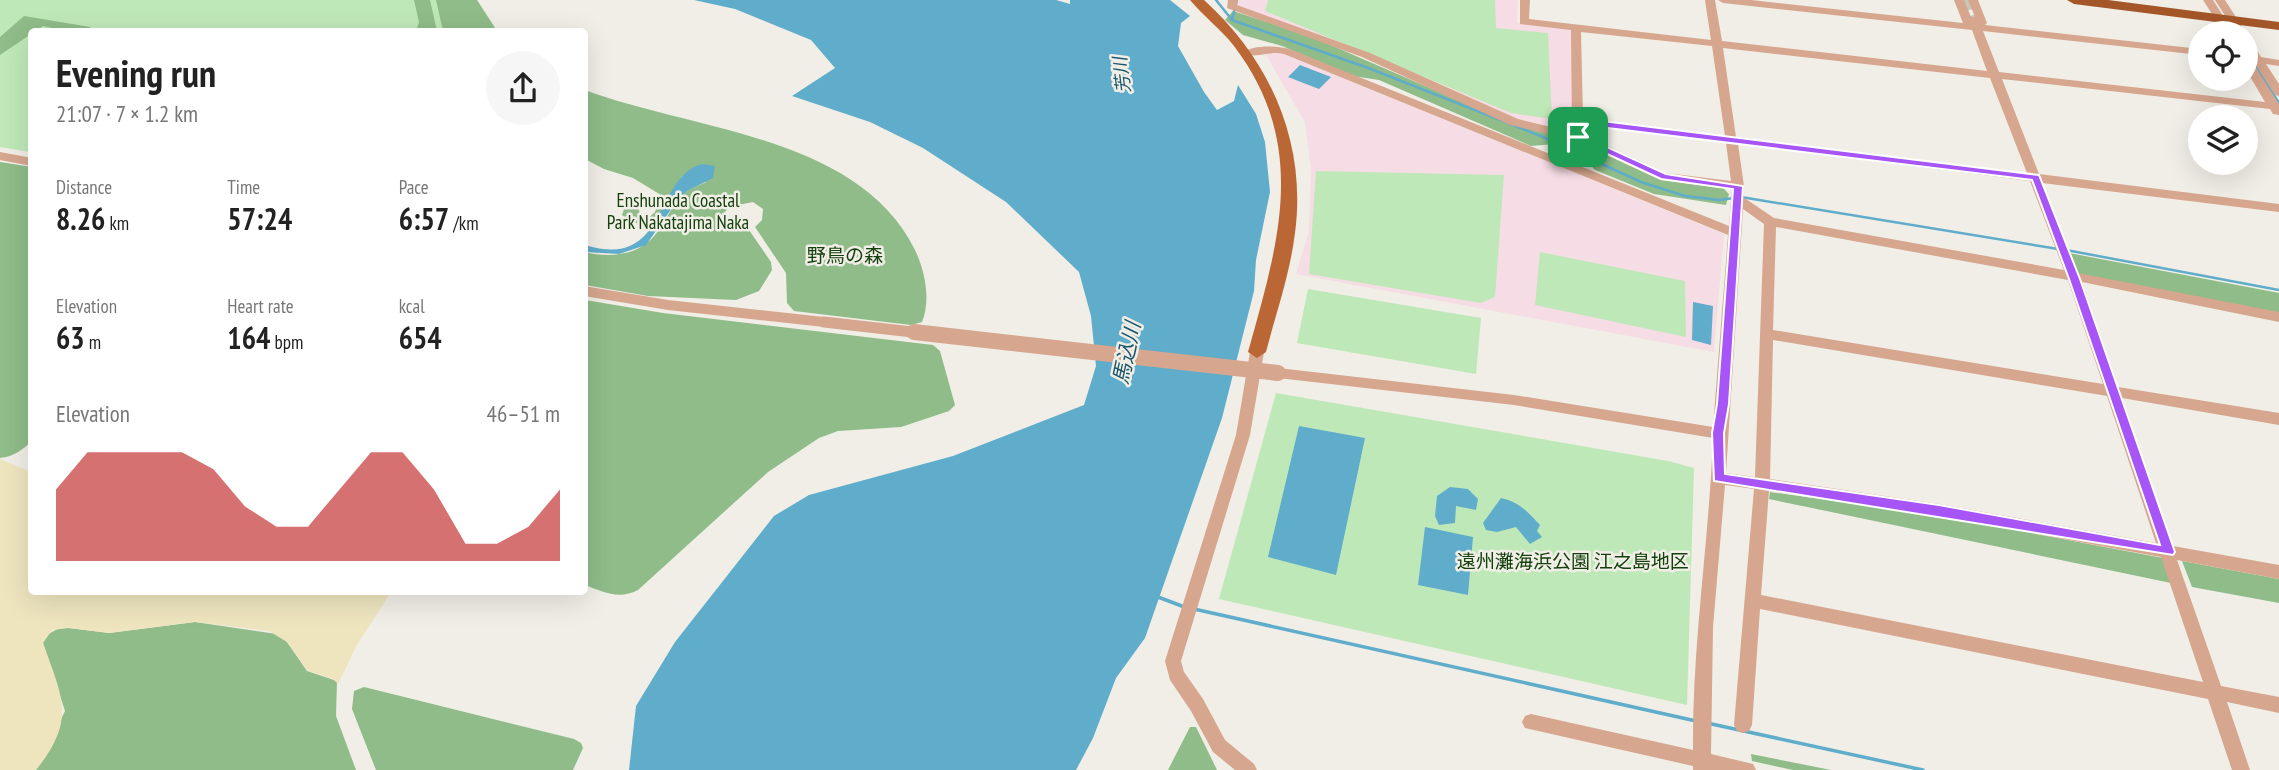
<!DOCTYPE html>
<html lang="en">
<head>
<meta charset="utf-8">
<style>
	:root { --surface:#fff; --page:#f6f6f6; --text:#222; --muted:#767676; --accent:#c53636 }
	body { margin:0; font-family:"PT Sans Narrow","Noto Sans JP",sans-serif; background:var(--page); color:var(--text); height:100vh; display:flex; flex-direction:column; font-size:26px; white-space:nowrap }
	* { box-sizing:border-box; margin:0 }
	p { font-size:23px; color:var(--muted) }
	.icon { flex:none; width:38px; height:38px; fill:none; stroke:currentColor; stroke-width:2; stroke-linecap:round; stroke-linejoin:round }
	.map { position:relative; flex:1; overflow:hidden }
	.details { position:absolute; left:28px; top:28px; width:560px; height:567px; display:flex; flex-direction:column; background:var(--surface); border-radius:7px; box-shadow:0 7px 28px #0002 }
	.details>* { flex:none }
	.tools { position:absolute; left:2188px; top:21px; display:grid; gap:14px }
	.tools a { display:grid; place-items:center; width:70px; height:70px; border-radius:50%; background:var(--surface); box-shadow:0 7px 28px #0002; font-size:35px }
	.pin { position:absolute; display:grid; place-items:center; width:60px; height:60px; color:#fff; margin:-30px; border-radius:14px; box-shadow:0 4px 10px #0006 }
	.round { display:grid; place-items:center; flex:none; width:74px; height:74px; border-radius:37px; background:var(--page) }
	.head { display:flex; align-items:center; justify-content:space-between; height:119px; padding:0 28px }
	h1 { font-size:38px; font-weight:700; line-height:52px }
	.metrics { display:grid; grid-template-columns:repeat(3,1fr); gap:10px; height:119px; padding:7px 28px }
	.metrics div { display:grid; align-content:center }
	.metrics b { font-size:30px; font-weight:700 }
	.metrics small { font-size:19px; font-weight:400 }
	.metrics p { font-size:19px }
	.chart { height:196px; padding:14px 28px }
	.chart p { display:flex; justify-content:space-between }
	.chart svg { width:100%; height:126px; margin-top:7px; fill:var(--accent); opacity:.7 }
	.map>svg:first-child { display:block }
</style>
</head>
<body>
<div class="map">
<svg width="2279" height="770" viewBox="0 0 2279 770">
	<rect width="100%" height="100%" fill="#f0eee6"/>
	<path fill="#f6dce4" d="M1239 0H1518L1517 23 1572 29 1573 131 1514 118 1416 72 1237 5Z
		M1277 51 1724 234 1714 352 1296 274 1309 231 1311 168 1305 122 1265 53Z"/>
	<path fill="#bfe8b8" d="M0 0H477L497 31 32 32 31 152 0 147Z
		M1268 0H1495L1496 28 1548 33 1552 119 1511 113 1265 11Z
		M1316 171 1504 175 1495 297 1481 303 1309 274Z
		M1540 252 1685 281 1686 337 1535 305Z
		M1308 289 1481 318 1476 374 1297 343Z
		M1276 393 1668 461 1694 468 1687 705 1219 599Z"/>
	<path fill="#8fbc88" d="M414 0H430L437 31H416L419 22Z
		M436 0H477L497 31H443Z
		M1233 11 1312 37 1513 124 1571 138 1661 180 1723 188 1729 194 1726 205 1654 194 1595 170 1581 155 1555 144 1531 146 1379 80 1353 76 1282 46 1243 35 1225 20Z
		M24 16 90 27 91 29 70 32 43 26 0 55V37Z
		M585 90C694 131 858 135 915 250 925 271 931 300 922 322L911 325 794 311 787 303 786 273 755 227 762 220 763 209 753 202 729 207 721 217 726 227 749 230 771 262 772 270 759 291 736 300 648 296 585 285 584 252C609 258 638 256 655 235 667 222 671 203 687 191 692 188 700 185 706 182L682 176 654 227 632 222 622 215 624 209 634 206 639 210 641 220H646L655 212 661 195 633 178 604 169 585 159Z
		M0 162 32 167 31 442C22 450 13 457 0 458Z
		M2069 253 2279 293V314L2077 274Z
		M585 300 663 313 933 345 940 351 955 405 949 411 901 427 838 431 819 438 768 472 638 590C619 600 603 592 585 585Z
		M1770 492 1941 516 2163 558 2171 583 1769 499Z
		M2182 561 2279 579V603L2192 587Z
		M195 622 277 634 287 642 307 671 337 681 336 716 356 770H36L65 711 43 643 45 636 61 627 109 633Z
		M364 687 574 739 581 743 583 748 573 770H376L352 709 354 691Z
		M1190 727H1196L1217 770H1168Z
		M1751 754 1831 770H1793L1752 761Z"/>
	<path fill="#eee5bf" d="M0 459 31 472 32 592H391L357 645 338 684 333 679 308 671 287 642 269 631 195 622 109 633 69 628 52 630 43 643C62 697 77 719 36 770H0Z"/>
	<path fill="#5faccb" d="M694 0H1056L1070 4V0H1170L1190 16 1181 23 1178 46 1204 92 1217 110 1234 101 1238 85 1256 114 1265 142 1270 192 1256 260 1254 291 1222 418 1145 638 1116 678 1093 738 1076 770H629L636 706 675 642 774 516 809 495 953 456 1084 405 1096 366 1091 316 1079 272 1006 202 923 148 870 122 792 96 835 68 811 40 735 9Z
		M1300 65 1331 77 1319 89 1288 77Z
		M702 164 715 166 713 178 687 191 677 201 646 245 619 254 585 252V245C669 271 653 177 702 164Z
		M1693 302 1713 306 1711 345 1692 340Z
		M1299 426 1365 438 1336 575 1268 557Z
		M1450 487 1468 489 1478 499 1476 510 1456 506 1455 523 1439 525 1435 516 1437 496Z
		M1501 498C1519 502 1527 511 1540 525L1537 531 1542 537 1530 544 1516 527 1497 532 1486 530 1483 523Z
		M1425 527 1473 537 1468 595 1418 585Z"/>
	<g fill="none" stroke-linecap="round" stroke-linejoin="round">
		<path stroke="#5faccb" stroke-width="2.5" d="M1216 0 1232 20 1371 69 1543 137 1641 182 1685 196 1719 200 1734 198
			M1232 20 1237 0
			M2256 66 2279 103
			M1741 197 2058 249
			M2066 250 2279 290"/>
		<path stroke="#5faccb" stroke-width="3.5" d="M1158 597 1187 608
			M1194 609 1696 721
			M1707 723 1923 770"/>
		<path stroke="#c7c5be" stroke-width="11" stroke-dasharray="11 6" stroke-linecap="butt" d="M1965 0 1973 20"/>
		<path fill="#d6a68e" fill-rule="evenodd" d="M1228 0H1238L1237 5 1370 53 1518 119 1572 132 1571 30 1520 24V0H1530L1529 19 1711 40 1705 0H1715L1722 41 1987 71 1972 30 1723 3 1718 0H1751L1963 23 1954 0H1964L1971 17H1975L1968 0H1978L1987 23 1985 25 2200 49V55L1983 31 1999 72 2265 102 2245 68V56L2249 57 2279 104V115L2273 114 2270 109 2002 79 2039 174 2279 204V212L2042 183 2078 273 2279 312V322L2082 282 2118 387 2279 413V425L2122 398 2173 546 2279 565V579L2177 560 2221 686 2279 697V713L2227 702 2250 770H2232L2208 699 1760 609 1752 725 1749 731 1743 733 1737 731 1734 725 1754 489 1725 485 1713 627 1711 754 1753 764 1756 770H1693V766L1525 728 1522 722 1525 716 1531 714 1693 750C1692 645 1709 542 1713 438L1514 405 1278 378 1271 373 1278 368 1514 395 1713 427 1728 235 1284 54C1270 50 1253 60 1241 53 1253 45 1277 45 1292 50L1729 226 1732 189 1660 180 1574 140 1510 125 1362 57 1227 8ZM1581 32 1712 46 1725 136 1583 118ZM1723 48 1990 78 2027 173 1736 137ZM1584 125 1726 143 1731 181 1666 173 1584 135ZM1738 144 2030 181 2064 270 1774 218 1743 197 1744 186ZM1743 209 1764 224 1755 477 1726 473ZM1776 227 2068 280 2103 384 1773 330ZM1773 340 2107 396 2156 543 1939 504 1770 479ZM1769 491 1939 516 2161 557 2203 682 1761 595Z
			M2203 0H2213L2234 33H2224Z
			M2215 0H2225L2246 33 2245 35 2236 33Z
			M2245 37 2249 38 2261 57 2279 60V66L2266 64 2279 84V96L2275 95 2245 49Z
			M0 152 32 158V166L0 160Z
			M584 286 668 300 824 317 831 322 824 327 668 310 584 296Z
			M1257 347 1264 352 1250 435 1181 661 1184 672 1203 699 1225 740 1254 764 1257 770H1235L1213 752 1191 711 1170 680 1165 661 1236 435 1250 352Z"/>
		<path fill="#bb6635" fill-rule="evenodd" d="M1190 0H1204C1270 60 1307 142 1295 233 1290 274 1276 313 1266 352L1257 358 1248 352C1278 244 1310 146 1234 46 1221 29 1203 16 1190 0Z"/>
		<path fill="#a45628" fill-rule="evenodd" d="M2067 0H2108L2279 22V30L2074 4Z"/>
		<path stroke="#d6a68e" stroke-width="11" d="M824 322 930 334"/>
		<path stroke="#d6a68e" stroke-width="16" d="M914 332 1278 373"/>
	</g>
	<path fill="#a855f7" stroke="#fff" stroke-width="2" fill-rule="evenodd" d="M1578 118 2039 175 2080 279 2175 552 2173 555 1714 481 1712 433 1717 404 1733 189 1661 179 1575 139 1573 121ZM1583 125 2032 180 2069 279 2160 545 1939 505 1725 474 1724 433 1729 404 1743 186 1666 174 1583 136Z"/>
	<g text-anchor="middle" stroke-width="5" stroke-linejoin="round" paint-order="stroke">
		<g font-size="18" font-style="italic" fill="#1a576d" stroke="#f0eee6">
			<text transform="translate(1122 75) rotate(-97)" y="6">芳川</text>
		</g>
		<g font-size="19" fill="#13400c" stroke="#f0eee6">
			<text x="678" y="207">Enshunada Coastal<tspan x="678" dy="22">Park Nakatajima Naka</tspan></text>
			<text x="845" y="262">野鳥の森</text>
			<text x="1573" y="568">遠州灘海浜公園 江之島地区</text>
		</g>
		<g font-size="21" font-style="italic" fill="#1a576d" stroke="#f0eee6">
			<text transform="translate(1127 353) rotate(-78)" y="7">馬込川</text>
		</g>
	</g>
</svg>
<div class="tools">
<a><svg class="icon" aria-label="locate" viewBox="0 0 24 24"><circle cx="12" cy="12" r="6"/><path d="M12 2v4M12 18v4M2 12h4M18 12h4"/></svg></a>
<a><svg class="icon" aria-label="layers" viewBox="0 0 24 24"><path d="M12 4l9 5-9 5-9-5zM3 14l9 5 9-5"/></svg></a>
</div>
<div class="pin" style="left:1578px;top:137px;background:#1e9e55"><svg class="icon" aria-label="arrive" viewBox="0 0 24 24"><path d="M6 21V4h12l-3 4 3 4H6"/></svg></div>
<section class="details">
<div class="head"><div><h1>Evening run</h1><p>21:07 · 7 × 1.2 km</p></div><a class="round"><svg class="icon" aria-label="share" viewBox="0 0 24 24"><path d="M12 15V3M7 8l5-5 5 5M5 13v7h14v-7"/></svg></a></div>
<div class="metrics">
<div><p>Distance</p><b>8.26<small> km</small></b></div>
<div><p>Time</p><b>57:24</b></div>
<div><p>Pace</p><b>6:57<small> /km</small></b></div>
</div>
<div class="metrics">
<div><p>Elevation</p><b>63<small> m</small></b></div>
<div><p>Heart rate</p><b>164<small> bpm</small></b></div>
<div><p>kcal</p><b>654</b></div>
</div>
<div class="chart"><p><span>Elevation</span>46–51 m</p>
<svg viewBox="0 0 160 44" preserveAspectRatio="none"><path d="M0 44V19L10 6L20 6L30 6L40 6L50 12L60 25L70 32L80 32L90 19L100 6L110 6L120 19L130 38L140 38L150 32L160 19V44z"/></svg>
</div>
</section>
</div>
</body>
</html>
